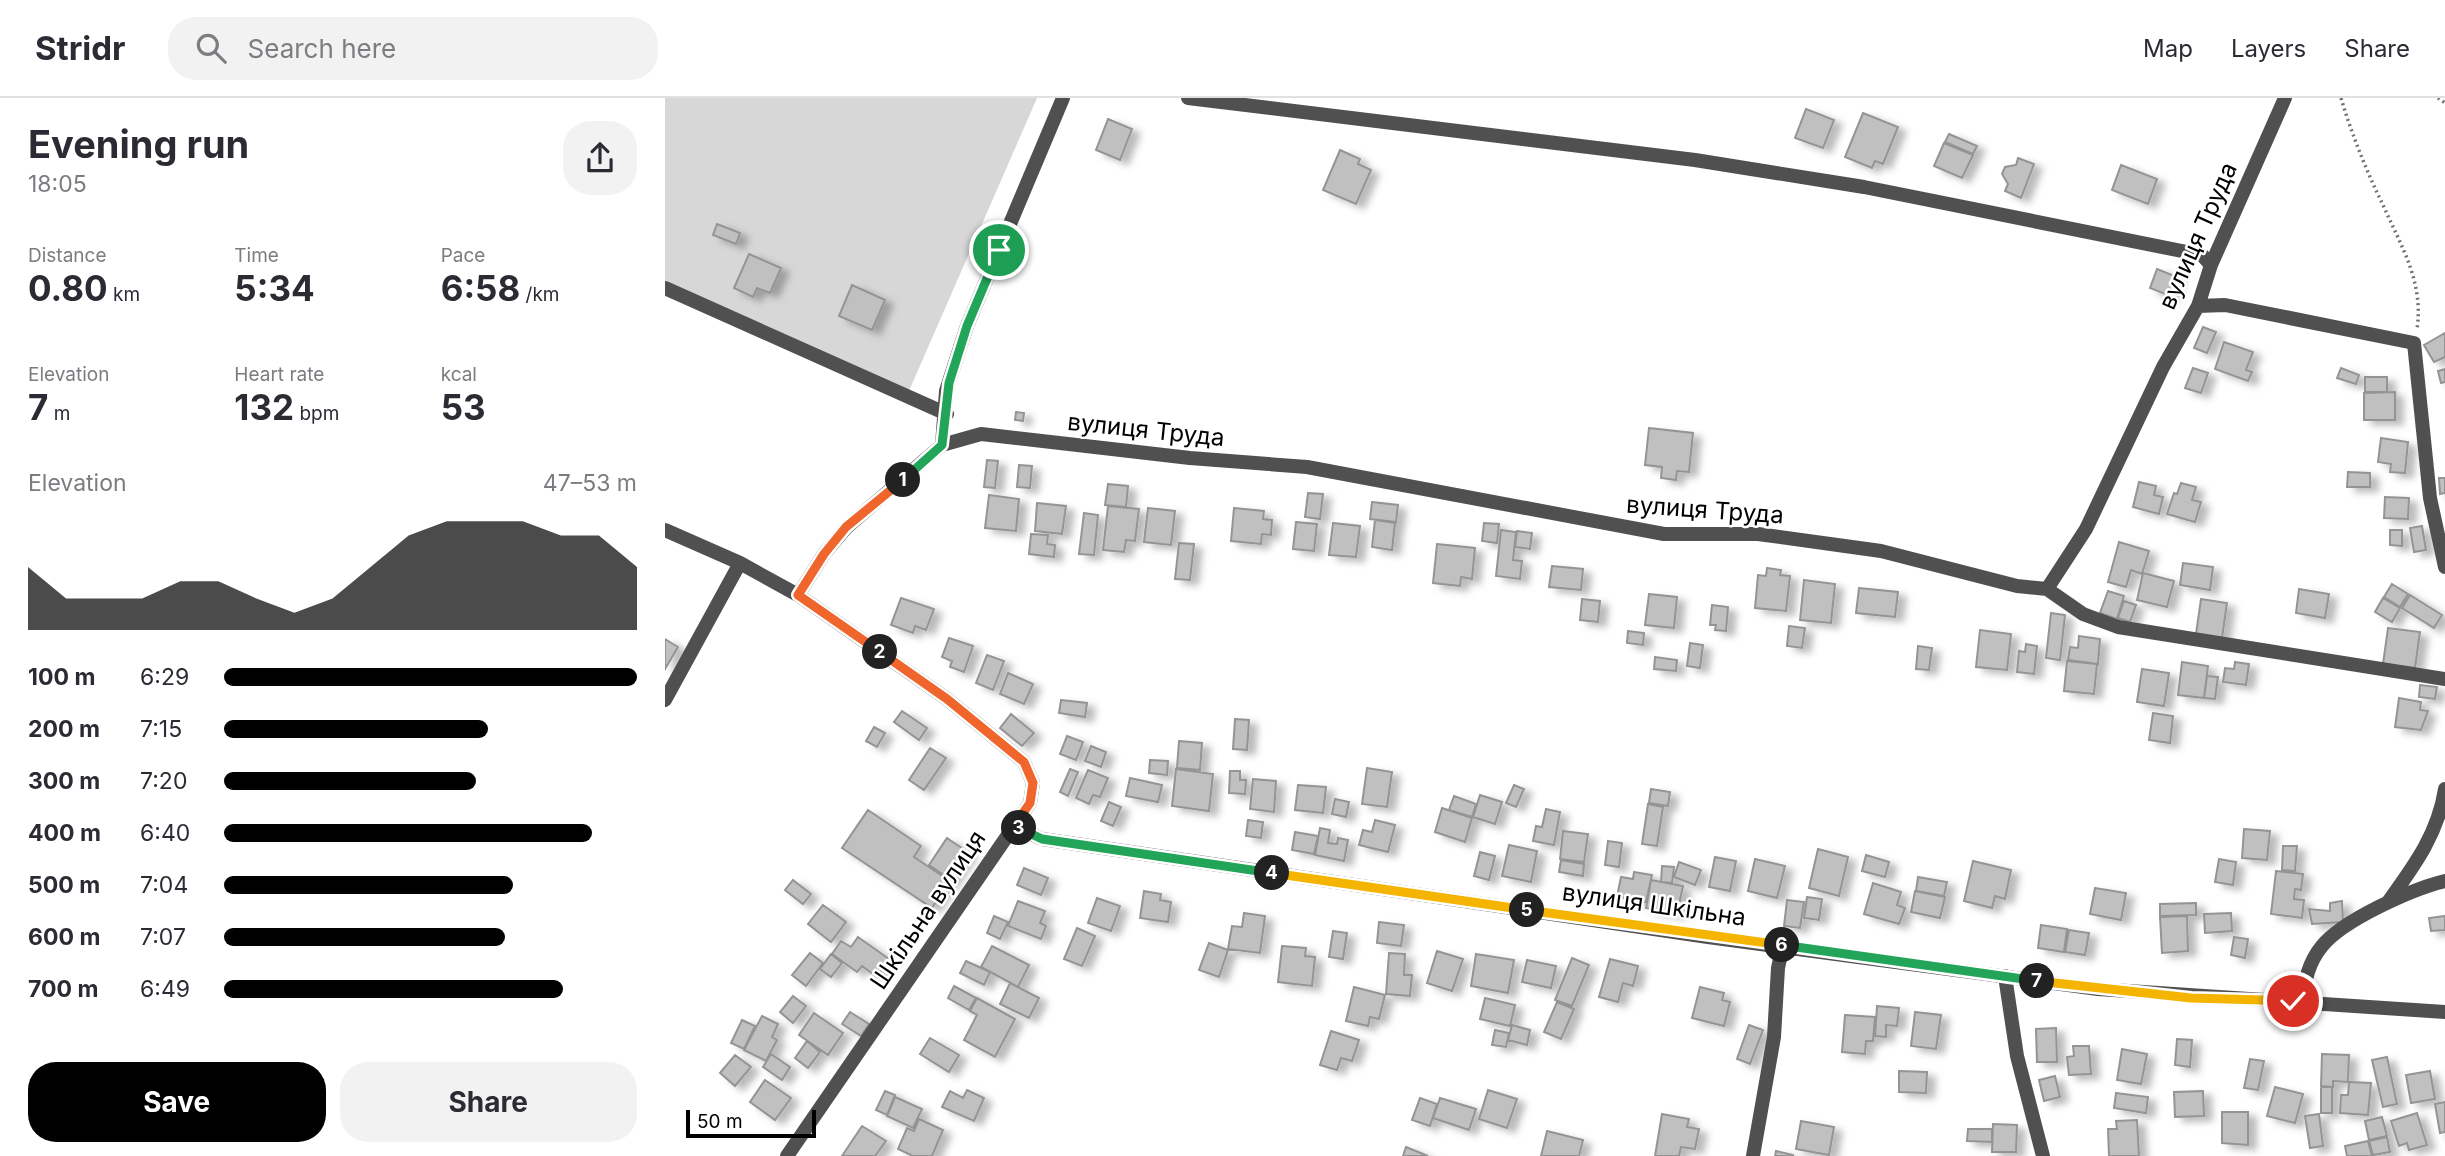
<!DOCTYPE html>
<html lang="en">
<head>
<meta charset="utf-8">
<style>
	:root { --surface:#fff; --page:#f2f2f3; --text:#2b2b33; --muted:#7c7c81; --line:#e1e1e2; --accent:#000 }
	body { margin:0; font-family:Inter,sans-serif; background:var(--page); color:var(--text); height:100vh; display:flex; flex-direction:column; font-size:26px; white-space:nowrap }
	* { box-sizing:border-box; margin:0 }
	p { font-size:23px; color:var(--muted) }
	.icon { flex:none; width:38px; height:38px; fill:none; stroke:currentColor; stroke-width:2; stroke-linecap:round; stroke-linejoin:round }
	.map { position:relative; flex:1; overflow:hidden }
	.panel { display:flex; flex-direction:column; background:var(--surface); width:665px }
	.panel>* { flex:none }
	.scale { position:absolute; left:21px; bottom:18px; width:130px; box-sizing:border-box; padding-left:7px; border:4px solid #000; border-top:0; font-size:19px; line-height:24px; white-space:nowrap; color:#000; -webkit-text-stroke:5px #fff; paint-order:stroke }
	.pin { position:absolute; display:grid; place-items:center; width:60px; height:60px; color:#fff; margin:-30px; border:4px solid #fff; border-radius:50%; box-shadow:0 2px 7px #0007 }
	.km { position:absolute; width:35px; height:35px; margin:-18px; border-radius:50%; background:#222; color:#fff; font-size:19px; line-height:35px; text-align:center }
	.round { display:grid; place-items:center; flex:none; width:74px; height:74px; border-radius:28px; background:var(--page) }
	.summary { display:flex; align-items:center; justify-content:space-between; height:119px; padding:0 28px }
	h1 { font-size:38px; font-weight:700; line-height:52px }
	.figures { display:grid; grid-template-columns:repeat(3,1fr); gap:10px; height:119px; padding:7px 28px }
	.figures div { display:grid; align-content:center }
	.figures b { font-size:35px; font-weight:700 }
	.figures small { font-size:19px; font-weight:400 }
	.figures p { font-size:19px }
	.chart { height:196px; padding:14px 28px }
	.chart p { display:flex; justify-content:space-between }
	.chart svg { width:100%; height:126px; margin-top:7px; fill:var(--accent); opacity:.7 }
	.action { display:flex; gap:14px; margin-top:auto; padding:14px 28px }
	.action a { flex:1; height:80px; border-radius:28px; background:var(--accent); color:#fff; font-size:28px; font-weight:700; line-height:80px; text-align:center }
	.action a+a { background:var(--page); color:var(--text) }
	ul { padding:0 28px; list-style:none; font-size:23px }
	li { display:grid; grid-template-columns:112px 84px 1fr; align-items:center; height:52px }
	li i { height:18px; border-radius:9px; background:var(--accent) }
	header { display:flex; align-items:center; gap:42px; box-sizing:border-box; height:98px; padding:0 35px; background:var(--surface); border-bottom:2px solid var(--line) }
	header strong { font-size:33px }
	nav { display:flex; gap:38px; margin-inline-start:auto; font-size:24px }
	.search { width:490px; height:63px; background:var(--page); display:flex; align-items:center; gap:18px; box-sizing:border-box; padding:0 24px; border-radius:28px; color:var(--muted); font-size:26px }
	main { display:flex; flex:1; min-height:0 }
	.map>svg:first-child { display:block }
</style>
</head>
<body>
<header>
<strong>Stridr</strong>
<div class="search"><svg class="icon" aria-label="search" viewBox="0 0 24 24"><circle cx="10" cy="10" r="6"/><path d="M15 15l6 6"/></svg>Search here</div>
<nav><a>Map</a><a>Layers</a><a>Share</a></nav>
</header>
<main>
<section class="panel">
<div class="summary"><div><h1>Evening run</h1><p>18:05</p></div><a class="round"><svg class="icon" aria-label="share" viewBox="0 0 24 24"><path d="M12 15V3M7 8l5-5 5 5M5 13v7h14v-7"/></svg></a></div>
<div class="figures">
<div><p>Distance</p><b>0.80<small> km</small></b></div>
<div><p>Time</p><b>5:34</b></div>
<div><p>Pace</p><b>6:58<small> /km</small></b></div>
</div>
<div class="figures">
<div><p>Elevation</p><b>7<small> m</small></b></div>
<div><p>Heart rate</p><b>132<small> bpm</small></b></div>
<div><p>kcal</p><b>53</b></div>
</div>
<div class="chart"><p><span>Elevation</span>47–53 m</p>
<svg viewBox="0 0 160 44" preserveAspectRatio="none"><path d="M0 44V22L10 33L20 33L30 33L40 27L50 27L60 33L70 38L80 33L90 22L100 11L110 6L120 6L130 6L140 11L150 11L160 22V44z"/></svg>
</div>
<ul>
<li><b>100 m</b>6:29<i style="width:100%"></i></li>
<li><b>200 m</b>7:15<i style="width:64%"></i></li>
<li><b>300 m</b>7:20<i style="width:61%"></i></li>
<li><b>400 m</b>6:40<i style="width:89%"></i></li>
<li><b>500 m</b>7:04<i style="width:70%"></i></li>
<li><b>600 m</b>7:07<i style="width:68%"></i></li>
<li><b>700 m</b>6:49<i style="width:82%"></i></li>
</ul>
<div class="action"><a>Save</a><a>Share</a></div>
</section>
<div class="map">
<svg width="1780" height="1058" viewBox="0 0 1780 1058">
	<defs>
		<filter id="shadow"><feDropShadow dx="8" dy="4.5" stdDeviation="3.5" flood-color="#0004"/></filter>
	</defs>
	<rect width="100%" height="100%" fill="#fff"/>
	<path fill="#d7d7d7" d="M0 0H372L240 302 0 198Z"/>
	<path fill="#c0c0c0" stroke="#949494" stroke-width="2" filter="url(#shadow)" d="M1141 11 1169 22 1158 50 1130 40Z
		M1198 15 1233 29 1218 66 1210 63 1207 70 1180 59Z
		M443 21 467 31 455 62 431 52Z
		M1284 36 1312 48 1308 56 1280 44Z
		M1279 45 1308 57 1297 80 1269 68Z
		M675 52 695 61 693 66 706 72 691 106 658 92Z
		M1353 60 1369 66 1356 100 1340 93 1343 86 1337 76 1340 69 1351 67Z
		M1456 67 1492 81 1483 106 1447 92Z
		M52 126 75 135 71 146 48 137Z
		M84 156 116 170 105 195 92 190 88 199 69 190Z
		M1492 171 1512 179 1505 198 1485 190Z
		M187 187 220 202 207 232 174 218Z
		M1538 229 1551 234 1542 255 1529 250Z
		M1780 235V259L1769 264 1759 247Z
		M1559 244 1588 254 1581 272 1587 274 1583 283 1550 271Z
		M1528 270 1543 275 1536 295 1520 290Z
		M1676 270 1694 277 1691 286 1672 280Z
		M1780 271V284L1776 285 1773 273Z
		M1700 279H1722V294H1700Z
		M1730 294V322H1699V295Z
		M351 314 359 315 358 323 350 322Z
		M984 330 1028 335 1024 374 1012 373 1011 382 996 380 997 369 980 367Z
		M1716 340 1743 344 1740 375 1725 374 1726 366 1713 364Z
		M322 362 333 363 330 390 319 389Z
		M354 367 367 368 365 390 352 389Z
		M1683 374 1705 375V389H1682Z
		M1774 380H1780V395L1775 396Z
		M1474 384 1491 388 1489 397 1498 399 1494 416 1468 409Z
		M1516 385 1531 389 1527 402 1536 404 1530 424 1502 416 1509 395 1512 396Z
		M443 386 463 388 461 409 440 407Z
		M643 395 658 396 655 421 640 419Z
		M324 397 354 401 351 433 320 430Z
		M1720 399 1744 400 1743 421 1719 420Z
		M707 404 733 407 731 424 705 421Z
		M372 405 401 408 397 436 370 433Z
		M443 408 474 411 470 443 461 442 459 454 438 452Z
		M483 410 510 413 506 447 479 444Z
		M569 410 599 413 598 421 607 422 606 437 597 436 596 446 566 443Z
		M419 415 433 417 429 457 414 456Z
		M710 422 730 425 727 452 707 449Z
		M631 424 652 426 649 453 628 451Z
		M668 425 695 428 691 459 664 457Z
		M819 425 834 426 832 445 817 443Z
		M1757 428 1761 452 1749 454 1745 430Z
		M836 432 851 434 848 462 857 463 855 481 831 478Z
		M1725 432H1737V448L1725 447Z
		M852 433 867 435 865 451 850 449Z
		M366 436 383 437 382 446 390 447 389 459 364 456Z
		M1454 444 1484 453 1477 476 1466 472 1461 489 1443 484Z
		M514 445 529 446 525 482 510 481Z
		M772 446 810 450 807 481 796 479 795 488 768 485Z
		M1518 465 1548 469 1545 492 1515 487Z
		M887 468 918 471 916 492 884 489Z
		M1102 470 1116 472 1115 477 1125 478 1121 513 1090 510 1093 477 1101 478Z
		M1478 475 1509 483 1502 509 1472 502Z
		M1139 482 1170 486 1166 525 1135 522Z
		M1727 486 1743 496 1735 509 1719 499Z
		M1194 490 1233 494 1230 519 1191 515Z
		M1634 491 1664 496 1660 520 1631 515Z
		M1443 493 1459 498 1452 521 1435 515Z
		M984 496 1012 499 1009 530 980 527Z
		M1745 497 1777 517 1769 530 1737 510Z
		M236 500 269 511 261 532 250 528 248 535 226 527Z
		M1718 500 1735 510 1727 524 1710 514Z
		M917 501 935 503 933 524 915 522Z
		M1536 501 1562 505 1557 540 1531 536Z
		M1459 503 1471 507 1465 524 1453 520Z
		M1047 507 1063 509 1061 533 1050 532 1051 527H1045Z
		M1386 515 1400 517 1395 562 1381 560Z
		M1124 528 1140 530 1137 550 1122 548Z
		M1723 530 1755 534 1750 570 1718 566Z
		M1315 532 1346 536 1342 572 1311 569Z
		M963 533 979 535 978 547 962 545Z
		M1414 538 1435 541 1433 566 1403 562 1405 549 1413 550Z
		M284 540 308 548 299 574 285 569 287 563 277 559Z
		M0 541 13 549 0 571Z
		M1025 545 1038 547 1035 570 1022 568Z
		M1361 546 1372 548 1369 576 1352 574 1354 553 1360 554Z
		M1253 548 1267 550 1264 572 1251 571Z
		M322 557 339 563 328 592 311 585Z
		M990 559 1012 562 1011 573 989 571Z
		M1402 563 1432 566 1429 596 1399 593Z
		M1517 564 1543 568 1539 600 1513 597Z
		M1570 564 1584 566 1581 587 1558 584 1560 570 1569 571Z
		M1477 571 1504 575 1499 608 1472 604Z
		M343 575 368 586 359 606 335 596Z
		M1542 578 1553 579 1550 601 1539 600Z
		M1755 587 1772 589 1770 601 1754 599Z
		M1734 600 1756 604 1755 612 1763 613 1756 632 1730 629Z
		M396 602 422 605 420 619 394 615Z
		M237 613 262 630 254 642 229 624Z
		M1488 615 1508 618 1505 645 1484 642Z
		M346 616 369 635 357 648 335 630Z
		M570 621 584 622 582 652 568 651Z
		M209 629 220 635 212 649 201 643Z
		M402 638 418 644 411 662 395 656Z
		M514 643 537 645 535 672 512 670Z
		M426 648 441 654 436 669 420 663Z
		M265 650 281 660 259 692 244 682Z
		M485 662 503 663 502 677 484 675Z
		M702 670 727 674 722 709 697 706Z
		M405 671 413 674 403 698 395 694Z
		M511 671 548 676 544 713 507 708Z
		M423 672 443 680 435 699 428 697 424 706 411 700Z
		M565 673H575V682H581L580 696 564 695Z
		M465 680 497 687 493 704 461 698Z
		M588 681 611 683 609 714 585 711Z
		M633 687 661 689 658 715 630 712Z
		M849 687 859 691 851 709 841 705Z
		M986 691 1005 694 1003 708 984 705Z
		M815 697 837 704 830 726 808 719Z
		M789 698 811 706 807 719 784 712Z
		M670 701 684 704 681 719 667 716Z
		M444 704 456 709 448 728 436 723Z
		M983 706 998 709 992 748 977 746Z
		M777 710 807 720 800 744 770 734Z
		M881 711 895 714 889 747 868 743 871 728 877 729Z
		M203 712 256 748 249 759 285 783 267 810 177 750Z
		M583 722 598 724 596 740 581 738Z
		M710 722 730 727 723 754 694 747 698 732 707 734Z
		M655 730 665 732 663 745 672 746 673 740 683 742 679 763 650 757Z
		M1579 731 1605 733 1602 762 1577 760Z
		M898 733 923 736 919 764 895 761Z
		M630 734 653 738 649 756 627 752Z
		M282 740 304 755 286 782 264 767Z
		M943 743 957 745 954 769 940 767Z
		M844 747 872 753 866 784 837 778Z
		M1618 748H1632L1630 773 1617 772Z
		M1153 751 1183 759 1174 798 1144 790Z
		M815 754 830 758 824 782 809 778Z
		M1201 757 1224 764 1220 779 1197 773Z
		M1050 759 1071 763 1065 793 1044 789Z
		M1090 761 1120 768 1112 800 1083 793Z
		M1554 761 1571 764 1568 787 1550 784Z
		M896 762 919 766 918 778 894 774Z
		M1308 763 1346 772 1340 801 1330 798 1327 810 1299 803Z
		M1014 764 1036 772 1030 787 1009 779Z
		M997 768 1009 769 1007 785 996 784Z
		M359 770 383 780 376 797 352 787Z
		M1611 773 1638 776 1636 792 1630 791 1629 801 1639 802 1637 820 1606 816Z
		M969 774 987 777 981 804 952 799 956 779 968 781Z
		M1253 779 1282 784 1279 798 1251 793Z
		M128 782 146 796 138 806 120 792Z
		M986 782 1018 788 1012 816 981 810Z
		M1208 785 1236 794 1232 807 1240 810 1234 826 1199 816Z
		M1430 790 1461 795 1456 822 1425 816Z
		M479 793 496 796 495 802 506 804 503 824 475 820Z
		M1250 793 1280 799 1275 820 1246 814Z
		M1142 799 1157 801 1154 822 1139 820Z
		M432 800 455 808 446 833 423 825Z
		M1122 802 1139 804 1135 830 1119 828Z
		M353 803 380 813 375 825 381 828 376 841 343 828Z
		M1677 803 1678 824 1647 826 1644 811 1665 813V805Z
		M1531 805V817L1495 818V806Z
		M158 807 181 824 166 844 143 826Z
		M579 815 600 818 595 855 563 851 567 828 577 829Z
		M1566 815 1567 833 1540 835 1539 816Z
		M329 818 343 824 335 841 322 835Z
		M1522 818 1523 853 1497 855 1495 819Z
		M1780 818V832L1766 833 1764 820Z
		M714 824 739 827 736 848 712 845Z
		M1376 827 1402 831 1399 854 1373 850Z
		M412 830 430 838 417 868 399 861Z
		M1404 832 1424 835 1420 857 1400 854Z
		M668 833 682 835 678 861 664 859Z
		M193 839 224 861 212 879 197 868 192 874 167 856 176 843 186 849Z
		M1569 839 1583 841 1580 860 1566 857Z
		M544 845 563 852 554 879 534 872Z
		M327 848 364 867 353 889 316 869Z
		M617 848 641 850 640 858 650 859 647 888 613 884Z
		M772 853 798 861 787 893 762 885Z
		M145 855 158 865 141 888 127 877Z
		M724 855 740 856 739 877H747L745 898 721 896Z
		M166 856 177 865 166 879 155 871Z
		M811 856 849 862 843 895 806 888Z
		M907 860 924 867 907 908 890 902Z
		M945 861 973 868 968 888 958 885 953 904 934 899Z
		M862 862 891 868 886 890 857 884Z
		M301 863 325 874 319 887 295 875Z
		M345 885 374 900 364 920 335 906Z
		M289 888 311 900 304 912 283 900Z
		M689 889 720 897 714 921 705 919 703 928 681 923Z
		M1035 889 1059 895 1057 902 1065 904 1059 928 1027 920Z
		M128 898 141 908 128 925 115 914Z
		M312 900 350 921 330 959 299 942 312 917 305 913Z
		M820 900 850 907 845 928 815 921Z
		M892 904 909 911 896 941 879 934Z
		M1212 908 1234 910 1232 928 1221 927V939L1210 938Z
		M185 914 204 926 196 938 177 926Z
		M1250 914 1276 917 1271 951 1246 948Z
		M149 915 178 935 163 957 134 937Z
		M1180 917 1210 919 1208 943H1201L1200 956 1177 954Z
		M97 918 113 926 107 939 112 942 101 963 79 952Z
		M77 922 90 928 79 951 66 945Z
		M847 927 865 932 862 947 843 942Z
		M1084 927 1098 932 1085 966 1072 961Z
		M1391 930 1392 964H1372L1371 931Z
		M830 932 844 935 841 949 827 947Z
		M666 933 694 942 687 963 676 960 672 972 655 967Z
		M265 940 294 957 284 974 255 956Z
		M1512 941 1527 942 1525 969 1510 967Z
		M142 943 155 954 143 970 130 960Z
		M1408 948H1424L1426 976 1404 977 1402 959 1409 958Z
		M1457 951 1482 956 1476 986 1452 982Z
		M106 956 125 969 117 982 98 969Z
		M1657 956 1684 957 1683 984 1668 983V989L1656 988Z
		M70 957 86 969 70 988 55 975Z
		M1722 959 1732 1006 1718 1009 1707 962Z
		M1585 961 1599 963 1593 992 1579 990Z
		M1234 973 1262 974 1261 995 1234 994Z
		M1765 973 1770 1001 1746 1005 1741 977Z
		M1390 978 1395 999 1379 1003 1374 982Z
		M100 982 126 1000 110 1022 85 1004Z
		M1684 984 1706 985 1703 1017 1675 1015 1676 997H1683Z
		M1610 989 1638 996 1630 1025 1602 1018Z
		M1656 989H1667V1015H1656Z
		M302 992 319 1000 309 1023 277 1009 285 993 298 1000Z
		M823 992 852 1001 842 1030 814 1021Z
		M220 993 230 997 222 1017 211 1012Z
		M1538 993 1539 1018 1510 1019 1509 994Z
		M1451 995 1483 999 1481 1015 1449 1010Z
		M230 999 257 1011 248 1030 222 1018Z
		M755 1000 772 1006 765 1028 747 1022Z
		M775 1000 811 1011 804 1032 768 1020Z
		M1780 1004V1034L1775 1035 1770 1006Z
		M1557 1014H1583V1047L1557 1045Z
		M1752 1015 1762 1047 1744 1052 1742 1045 1734 1048 1726 1023Z
		M997 1016 1024 1021 1022 1029 1034 1031 1030 1051 1016 1049 1014 1058H990Z
		M1654 1016 1658 1048 1645 1050 1640 1018Z
		M1717 1019 1722 1038 1704 1042 1700 1023Z
		M254 1021 278 1032 267 1058H248L233 1051 242 1030 249 1033Z
		M1472 1022 1474 1058H1444L1443 1031H1452L1451 1023Z
		M1136 1023 1169 1029 1164 1057 1131 1051Z
		M1328 1026 1352 1027 1351 1054H1327Z
		M197 1028 221 1043 210 1058H177Z
		M1303 1031H1327V1044L1302 1043Z
		M882 1033 918 1042 914 1058H876Z
		M1722 1039 1725 1054 1708 1057 1704 1043Z
		M1703 1043 1707 1058H1682L1680 1048Z
		M741 1049 763 1058H738Z
		M1111 1053 1128 1057V1058H1110Z"/>
	<g fill="none" stroke-linecap="round" stroke-linejoin="round">
		<path stroke="#727272" stroke-width="3.5" stroke-dasharray="2 3.5" stroke-linecap="butt" d="M1676 0C1687 37 1701 72 1718 107 1736 148 1759 184 1752 231
			M1773 0 1780 5"/>
		<path stroke="#505050" stroke-width="14" d="M523 0 1030 62 1199 89 1537 157 1546 167
			M0 190 282 316
			M1533 208 1560 207 1749 245 1765 400 1780 469
			M277 347 281 293 302 228 398 0
			M0 432 75 465 133 497 282 601 359 664 368 685 365 705 122 1058
			M1382 491 1421 431 1498 269 1533 208 1546 167 1620 0
			M1382 491 1418 516 1453 529 1780 581
			M133 497 159 456 181 430 277 347 316 336 525 360 642 369 999 436H1093L1216 453 1352 488 1382 491
			M0 602 75 465
			M349 728 377 741 1043 839 1433 891 1780 914
			M1723 804C1749 768 1773 736 1780 691
			M1340 878 1352 958 1378 1058
			M1637 903C1640 883 1643 865 1657 848 1678 822 1747 791 1780 783
			M1088 1058 1109 939 1113 870 1118 847"/>
	</g>
	<g fill="none" stroke-linecap="round" stroke-linejoin="round">
		<g stroke="#fff" stroke-width="14">
			<path id="split-1" d="M238 382 277 347 284 285 302 228 334 152"/>
		</g>
		<g stroke="#fff" stroke-width="14">
			<path id="split-2" d="M215 554 133 497 159 456 181 429 238 382"/>
		</g>
		<g stroke="#fff" stroke-width="14">
			<path id="split-3" d="M215 554 282 601 359 664 368 685 365 705 349 728 354 730"/>
		</g>
		<g stroke="#fff" stroke-width="14">
			<path id="split-4" d="M354 730 377 741 607 775"/>
		</g>
		<g stroke="#fff" stroke-width="14">
			<path id="split-5" d="M607 775 862 812"/>
		</g>
		<g stroke="#fff" stroke-width="14">
			<path id="split-6" d="M862 812 1117 847"/>
		</g>
		<g stroke="#fff" stroke-width="14">
			<path id="split-7" d="M1117 847 1372 883"/>
		</g>
		<g stroke="#fff" stroke-width="14">
			<path id="split-8" d="M1372 883 1526 900 1628 903"/>
		</g>
		<use href="#split-1" stroke="#22a559" stroke-width="9"/>
		<use href="#split-2" stroke="#f0652b" stroke-width="9"/>
		<use href="#split-3" stroke="#f0652b" stroke-width="9"/>
		<use href="#split-4" stroke="#22a559" stroke-width="9"/>
		<use href="#split-5" stroke="#f5b400" stroke-width="9"/>
		<use href="#split-6" stroke="#f5b400" stroke-width="9"/>
		<use href="#split-7" stroke="#22a559" stroke-width="9"/>
		<use href="#split-8" stroke="#f5b400" stroke-width="9"/>
	</g>
	<g text-anchor="middle" stroke-width="5" stroke-linejoin="round" paint-order="stroke">
		<g font-size="24" fill="#000" stroke="#fff">
			<text transform="translate(1533 138) rotate(-66)" y="8">вулиця Труда</text>
			<text transform="translate(481 332) rotate(6)" y="8">вулиця Труда</text>
			<text transform="translate(1040 412) rotate(4)" y="8">вулиця Труда</text>
			<text transform="translate(989 807) rotate(8)" y="8">вулиця Шкільна</text>
			<text transform="translate(263 812) rotate(-56)" y="8">Шкільна вулиця</text>
		</g>
	</g>
</svg>
<div class="scale">50 m</div>
<div class="pin" style="left:334px;top:152px;background:#1e9e55"><svg class="icon" aria-label="arrive" viewBox="0 0 24 24"><path d="M6 21V4h12l-3 4 3 4H6"/></svg></div>
<div class="pin" style="left:1628px;top:903px;background:#d93025"><svg class="icon" aria-label="check" viewBox="0 0 24 24"><path d="M5 12l5 5 9-10"/></svg></div>
<b class="km" style="left:238px;top:382px">1</b>
<b class="km" style="left:215px;top:554px">2</b>
<b class="km" style="left:354px;top:730px">3</b>
<b class="km" style="left:607px;top:775px">4</b>
<b class="km" style="left:862px;top:812px">5</b>
<b class="km" style="left:1117px;top:847px">6</b>
<b class="km" style="left:1372px;top:883px">7</b>
</div>
</main>
</body>
</html>
